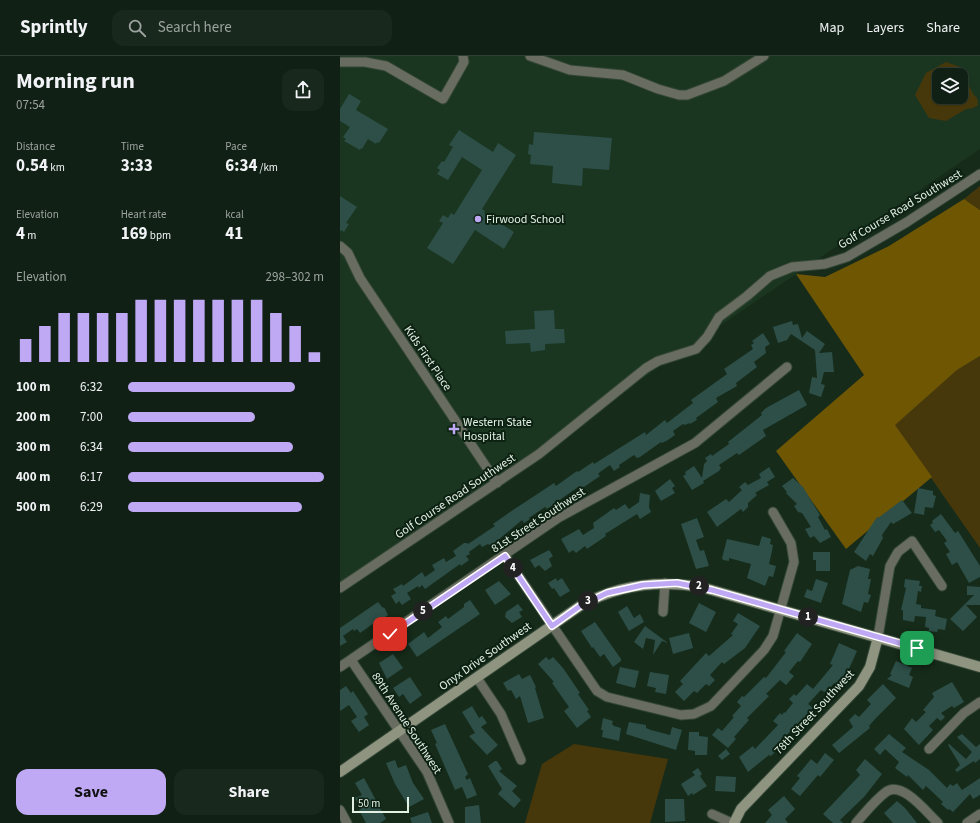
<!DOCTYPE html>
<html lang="en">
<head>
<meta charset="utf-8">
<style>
	:root { --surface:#102014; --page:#19281d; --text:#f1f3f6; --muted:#9ca3a0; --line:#303e34; --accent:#bfa9f4 }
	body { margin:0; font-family:"Source Sans 3",sans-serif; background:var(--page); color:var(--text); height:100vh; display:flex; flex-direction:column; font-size:15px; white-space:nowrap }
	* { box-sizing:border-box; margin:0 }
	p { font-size:13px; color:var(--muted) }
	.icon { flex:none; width:22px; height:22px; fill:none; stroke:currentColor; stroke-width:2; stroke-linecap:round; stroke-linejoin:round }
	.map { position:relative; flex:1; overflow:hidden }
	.drawer { display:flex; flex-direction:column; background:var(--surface); width:340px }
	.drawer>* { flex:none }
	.fabs { position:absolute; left:592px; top:12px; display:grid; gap:8px }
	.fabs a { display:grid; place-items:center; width:36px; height:36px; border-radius:8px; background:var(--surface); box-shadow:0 1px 3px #0004,0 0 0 1px var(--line); font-size:20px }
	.scale { position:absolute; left:12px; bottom:10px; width:57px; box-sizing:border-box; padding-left:4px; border:2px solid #e3f1e5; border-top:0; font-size:11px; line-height:14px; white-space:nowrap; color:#e3f1e5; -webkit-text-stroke:3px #0c2111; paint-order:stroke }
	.pin { position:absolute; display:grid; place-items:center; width:34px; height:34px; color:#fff; margin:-17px; border-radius:8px; box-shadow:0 2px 6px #0006 }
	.km { position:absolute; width:20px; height:20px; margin:-10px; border-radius:50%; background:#222; color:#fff; font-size:11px; line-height:20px; text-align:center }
	.round { display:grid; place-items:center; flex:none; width:42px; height:42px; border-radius:12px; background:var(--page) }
	.summary { display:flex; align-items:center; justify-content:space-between; height:68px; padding:0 16px }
	h1 { font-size:22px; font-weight:700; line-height:30px }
	.stats { display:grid; grid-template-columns:repeat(3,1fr); gap:6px; height:68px; padding:4px 16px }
	.stats div { display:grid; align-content:center }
	.stats b { font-size:17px; font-weight:700 }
	.stats small { font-size:11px; font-weight:400 }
	.stats p { font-size:11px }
	.chart { height:112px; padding:8px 16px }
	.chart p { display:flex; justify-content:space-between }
	.chart svg { width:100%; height:72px; margin-top:4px; stroke:var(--accent); stroke-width:6 }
	.button { display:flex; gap:8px; margin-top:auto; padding:8px 16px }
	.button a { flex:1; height:46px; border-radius:12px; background:var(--accent); color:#111; font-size:16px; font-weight:700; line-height:46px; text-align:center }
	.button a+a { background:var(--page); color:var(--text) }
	ul { padding:0 16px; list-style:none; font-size:13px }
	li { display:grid; grid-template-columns:64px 48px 1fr; align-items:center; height:30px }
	li i { height:10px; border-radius:5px; background:var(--accent) }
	header { display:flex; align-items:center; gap:24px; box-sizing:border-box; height:56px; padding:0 20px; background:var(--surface); border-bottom:1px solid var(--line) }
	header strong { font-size:19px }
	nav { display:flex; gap:22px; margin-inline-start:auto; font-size:14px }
	.search { width:280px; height:36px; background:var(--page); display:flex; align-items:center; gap:10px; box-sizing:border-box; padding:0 14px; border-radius:12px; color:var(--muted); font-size:15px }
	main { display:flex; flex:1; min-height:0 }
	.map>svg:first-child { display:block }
</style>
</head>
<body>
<header>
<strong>Sprintly</strong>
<div class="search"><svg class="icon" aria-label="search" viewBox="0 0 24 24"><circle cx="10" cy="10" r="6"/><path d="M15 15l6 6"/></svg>Search here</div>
<nav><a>Map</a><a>Layers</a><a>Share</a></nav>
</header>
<main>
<section class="drawer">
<div class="summary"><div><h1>Morning run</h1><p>07:54</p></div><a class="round"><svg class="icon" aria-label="share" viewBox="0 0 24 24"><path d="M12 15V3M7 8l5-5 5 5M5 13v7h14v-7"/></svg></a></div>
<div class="stats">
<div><p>Distance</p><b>0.54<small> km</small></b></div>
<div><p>Time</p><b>3:33</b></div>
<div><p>Pace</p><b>6:34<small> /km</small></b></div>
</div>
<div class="stats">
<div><p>Elevation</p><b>4<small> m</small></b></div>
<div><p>Heart rate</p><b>169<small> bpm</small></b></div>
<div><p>kcal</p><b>41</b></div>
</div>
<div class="chart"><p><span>Elevation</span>298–302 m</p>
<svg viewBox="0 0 160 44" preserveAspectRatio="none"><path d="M5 44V30M15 44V22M25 44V14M35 44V14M45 44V14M55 44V14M65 44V6M75 44V6M85 44V6M95 44V6M105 44V6M115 44V6M125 44V6M135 44V14M145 44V22M155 44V38"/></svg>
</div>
<ul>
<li><b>100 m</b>6:32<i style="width:85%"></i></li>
<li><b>200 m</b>7:00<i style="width:65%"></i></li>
<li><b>300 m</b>6:34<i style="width:84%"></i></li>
<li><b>400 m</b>6:17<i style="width:100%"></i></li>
<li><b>500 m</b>6:29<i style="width:89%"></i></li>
</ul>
<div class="button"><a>Save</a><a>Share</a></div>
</section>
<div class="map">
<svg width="640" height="767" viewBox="0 0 640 767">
	<rect width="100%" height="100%" fill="#162b1a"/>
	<path fill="#1b3620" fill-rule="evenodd" d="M0 0H640V93L0 528ZM599 19H621V41H599Z"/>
	<path fill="#47380c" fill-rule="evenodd" d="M606 6 620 11 633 38 637 42 638 49 633 52 626 53 606 65 589 62 575 39 586 17ZM599 19H621V41H599Z
		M640 130V154L624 143Z
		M640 300V492L554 369 617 314Z
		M234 688 328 703 310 767H185L202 708Z"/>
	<path fill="#6e5603" d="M624 143 640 154V300L617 314 555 369 592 421 506 493 436 395 524 319 456 218 485 221 549 190Z"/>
	<path fill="#2d4f48" d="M9 38 21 45 16 54 48 73 39 87 37 86 36 88 28 83 22 93 21 92 20 94 4 85 6 83 3 81 10 71 0 65V53Z
		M119 74 153 96 158 87 176 99 142 153 145 155 144 157 174 176 164 193 135 174 113 208 87 192 103 167 99 165 103 159 108 162 111 157 114 159 142 114 122 101 108 124 97 118 100 114 97 112 102 105 104 106 113 91 109 89Z
		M194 76 272 82 269 114 243 112 242 130 212 127 213 110 190 108 191 99 188 98 189 88 193 89Z
		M0 140 17 151 6 167 9 168 4 176 1 174 0 176Z
		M214 254 215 273H224L225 287 205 288V294L191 296 190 287 166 288 165 275 195 273 194 255Z
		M452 265 453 269 458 268 462 282 467 275 485 288 479 297 492 296 494 316H484L481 328 485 329 481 341 469 337 472 321 477 322 475 294 451 278 447 284 438 287 433 271Z
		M423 277 430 288 425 291 426 297 414 306 417 311 396 327 397 330 376 342 378 346 356 362 357 364 350 368 349 367 345 369 343 368 333 375 335 379 328 384 322 387 321 386 300 401 297 402 294 399 279 409 280 411 274 415 270 409 260 416 258 418 260 420 241 433 238 431 207 453 205 451 189 462 190 463 184 467 182 464 151 490 148 488 142 491 140 488 129 496 130 498 126 500 129 504 121 510 120 508 85 533 82 529 79 532 78 530 67 537 71 543 62 549 59 545 56 548 51 540 56 537 53 533 62 528 63 530 82 516 85 521 95 514 92 509 104 502 106 506 116 500 113 495 124 487H127L128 488 155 470 153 468 170 456 214 427 216 430 237 415 238 416 253 406 254 408 305 376 306 379 325 364 327 367 353 347 351 344 387 318 384 313 413 293 411 289 414 287 412 285Z
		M459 334 467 349 423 374 426 380 399 399 397 397 379 409 381 412 379 415 363 425 364 427 352 434 343 420 346 418 345 416 354 410 362 422 364 408 367 405 365 402 371 398 372 400 389 388 388 386 422 359 421 357 426 352Z
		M429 411 435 421 427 426 429 429 415 437 417 439 408 447V451L403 456 401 453 377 471 367 456 386 443 389 446 402 434 399 431 405 426 408 429 421 422 419 418Z
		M453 422 463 431 480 459 478 461 485 474 487 473 491 481 480 487 474 480 470 482 465 473 471 471 462 457 458 456 454 450 457 448 446 437 447 436 442 430Z
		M330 423 335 430 332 432 335 437 321 445 315 435Z
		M578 432 593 435V439L596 440 593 452 585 451 584 459 574 457Z
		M300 437 310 439 309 451 311 456 300 463 297 458 265 478 266 480 247 493 245 490 236 497 233 494 229 497 221 483 239 473 243 479 254 472 253 467 274 452 276 454 285 448 289 453 299 446Z
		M562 444 572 457 553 468 551 466 542 479 543 482 533 500 530 498 526 505 514 496 537 461 538 462Z
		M601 458 615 477 618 475 640 510V521L629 527 617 506 612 509 606 498 610 496 604 487 607 485 599 474 595 476 590 469 593 467 592 465Z
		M357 462 364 481 356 484 360 495 364 494 369 510 356 513 341 468Z
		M422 480 431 483 430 488 433 489 432 495 429 508 436 510 433 521 429 520 425 530 407 522 411 508 389 502V505L383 504 382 502 387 483 419 490Z
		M209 494 213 500 209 503 212 510 205 515 199 509 195 512 190 504Z
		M473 496H490V515H476V504H473Z
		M518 510 530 513 528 523H531L528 538 531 539 528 547 524 546 521 556 502 548 510 514Z
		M216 522 217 525 222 522 230 535 220 541 214 532 212 533 208 527Z
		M476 523 488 527 481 547 464 541 467 533 472 535Z
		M565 523 580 525 579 530H582L581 536 578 535 576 548 581 549V552L596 554 595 560 607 563 605 574 598 573 597 576 589 575V572L585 571 586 561 575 560 574 566 563 564V554H561L566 532 564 531Z
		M159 525 171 538 155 549 145 534Z
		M627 530 640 531V549H626L637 561 623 575 610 563 634 539H627Z
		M130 544 140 558 77 601 68 588 84 576 88 582 102 571 98 566 106 560 108 563 124 551V548Z
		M38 546 43 552 44 551 48 559 43 563 41 562 20 577 17 573 14 575 13 573 3 580 7 586 0 590V572Z
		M359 547 376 556 366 576 349 567Z
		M178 548 183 554 179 556 182 561 172 567 165 561 166 556Z
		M287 550 294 562 300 558 304 566 289 575 278 556Z
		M398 557 420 570 405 592 384 608 382 606 370 619 375 624 369 630 366 628 357 637 354 635 344 645 335 636 343 628 340 625 366 597 369 600 393 579 391 578 398 568 393 565Z
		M255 566 281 603V605L273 611 264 598 260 601 253 591 252 592 241 575Z
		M305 570 328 587 322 585 313 599 315 584 306 582 303 593 294 586Z
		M349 577 353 592 333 598 329 582Z
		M457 577 472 588 460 606 458 605 449 616 454 620 446 629 440 624 426 638 429 640 407 662 409 664 394 681 396 683 388 692 372 679 378 672 382 675 394 661 392 660 401 650 397 646 402 640 404 641 424 621 426 622 446 596 444 595Z
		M499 587 517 595 508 615 497 629 494 627 486 637 481 634 468 648 473 652 434 692 437 694 431 700 429 699 408 716 399 701 413 690 415 693 438 669 433 665 440 657 442 659 444 656 445 657 453 647 449 643 454 638 456 640 467 628 473 633 493 609 490 608Z
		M53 598 63 612 47 623 39 607Z
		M206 601 209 604 213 601 223 612 240 637 238 638 249 654 247 655 251 661 237 672 224 655 229 651 212 627 214 626 198 608Z
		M556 605 572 612 569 619 573 621 569 632 547 623 552 619 550 618Z
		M280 611 299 615 295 632 276 627Z
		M310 616 329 619 326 638 315 636 316 632 307 630Z
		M179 618 182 623 190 619 196 631 195 632 204 662 188 667 180 640 176 643 171 634 168 635 163 627Z
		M70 621 82 639 70 648 63 638 59 641 53 632Z
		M612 626 624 646 614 652 612 650 601 657 605 661 601 665 597 662 589 670 593 674 579 689 564 673 572 662 576 666 586 656 583 654 594 641 592 637Z
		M543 628 556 642 535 663 529 670 530 672 499 697 492 689 513 671 509 664 515 658 519 661 531 648 527 644Z
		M6 630 11 637 13 635 28 658 24 661 29 669 19 676 11 665 17 661 9 649 0 655V634Z
		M132 650 139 662 142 660 147 667 141 671 158 689 147 699 129 680 135 677 122 656Z
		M263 662 273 665 272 668 274 670 281 672 279 685 262 681 263 674H261Z
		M289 666 306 669V672L311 674 330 679 332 671 342 674 336 694 286 678Z
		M105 668 128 718 125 721 127 724 130 722 137 739 127 743 122 731 115 734 95 688 97 687 91 674Z
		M349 676H359V680L368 681 367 699H355V695L348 694Z
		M549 678 566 692 562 696 589 714 607 732 610 728 613 730 617 727 622 734 640 722V739L633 743 630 738 613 756 609 753 608 754 601 748 603 746 586 730 583 734 568 719 567 721 555 712 559 706 545 693 540 699 534 693Z
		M622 678 636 691 640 688V703L635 707 634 705 617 716 615 714 620 709 608 689 609 688 626 703 632 696 617 681Z
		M386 693 390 698 382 704 378 700Z
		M485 697 494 704 480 721 478 719 460 740 451 733 460 722 457 720 471 703 477 708Z
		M525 703 542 718 524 741 500 764 503 767H493L483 758 520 719 516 714Z
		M55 704 58 712 66 709 73 727 84 743 69 751 55 728 46 707Z
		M155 705H157L162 713 159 715 177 730 172 735 181 744 174 752 158 738 162 733 148 710Z
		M358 712 362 718 360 720 367 730 353 739 352 737 348 740 341 728 355 719 352 716Z
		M376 720 396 721 395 736 375 735Z
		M24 722 46 763 40 767H26L19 754 21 753 15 742 22 739 15 727Z
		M444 740 455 753 445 763 448 767H425L432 759 428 754Z
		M325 743H344L345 765 325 766Z
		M557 745 565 752 577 767H553L544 757Z
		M139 749 141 767H125V751Z
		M88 756 92 767H72L70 762Z"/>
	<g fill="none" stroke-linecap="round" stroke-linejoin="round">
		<g stroke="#334736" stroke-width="11">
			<path id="street" d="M190 0 230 14 283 19 318 33 339 39H347L384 25 424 0
				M0 6H25L46 10 103 43 124 6 123 0
				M0 190 8 197 20 222 157 427
				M165 500 257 635 267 641 341 659 354 658 371 650 424 594 433 580 454 506 451 487 433 456
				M0 532 199 398 306 312 318 305 356 293 367 281 379 261 407 240 430 220 452 211 485 208 507 201 567 166 640 118
				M323 556 325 527
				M538 581 550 510 558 496 572 485 602 530
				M11 604 87 716 109 767
				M0 611 218 462 355 387 447 311
				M137 622 161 658 181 704
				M589 693 624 657 640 646
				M0 754 7 767
				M372 758 392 767
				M516 767C525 757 535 744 546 736 562 724 587 757 598 767
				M627 767 640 758"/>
		</g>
		<g stroke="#334736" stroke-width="12">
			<path id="secondary" d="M0 716 240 550C277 529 319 524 361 531L640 611
				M394 767 401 753 519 630 530 611 538 581"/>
		</g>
		<use href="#street" stroke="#696c60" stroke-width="9"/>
		<use href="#secondary" stroke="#8f9480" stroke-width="10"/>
	</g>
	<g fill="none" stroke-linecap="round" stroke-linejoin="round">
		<g stroke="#fff" stroke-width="8">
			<path id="route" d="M50 578 165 500 212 570 240 550 267 537 303 529 337 527 372 534 577 592"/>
		</g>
		<use href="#route" stroke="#bfa9f4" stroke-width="5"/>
	</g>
	<g fill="#bfa9f4" stroke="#0c2111" stroke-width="1.5">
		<circle cx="138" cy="163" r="4"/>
		<path d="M112 367h4v4h4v4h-4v4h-4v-4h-4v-4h4z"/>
	</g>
	<g text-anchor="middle" stroke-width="4" stroke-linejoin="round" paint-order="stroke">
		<g font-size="12" fill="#e3f1e5" stroke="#0c2111">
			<text transform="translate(560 153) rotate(-31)" y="4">Golf Course Road Southwest</text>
			<text transform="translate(88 302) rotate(56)" y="4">Kids First Place</text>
			<text transform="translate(115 440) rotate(-34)" y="4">Golf Course Road Southwest</text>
			<text transform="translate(198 464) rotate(-33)" y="4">81st Street Southwest</text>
			<text transform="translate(145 600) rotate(-35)" y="4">Onyx Drive Southwest</text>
			<text transform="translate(474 656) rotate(-47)" y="4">78th Street Southwest</text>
			<text transform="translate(67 667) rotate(57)" y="4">89th Avenue Southwest</text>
		</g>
		<g font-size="12" fill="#e3f1e5" stroke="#0c2111" text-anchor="start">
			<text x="146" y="167">Firwood School</text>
			<text x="123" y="370">Western State<tspan x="123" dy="14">Hospital</tspan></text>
		</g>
	</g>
</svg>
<div class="fabs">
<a><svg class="icon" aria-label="layers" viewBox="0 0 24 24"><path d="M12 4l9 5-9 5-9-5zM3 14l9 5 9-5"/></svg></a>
</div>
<div class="scale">50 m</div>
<div class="pin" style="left:577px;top:592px;background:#1e9e55"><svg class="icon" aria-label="arrive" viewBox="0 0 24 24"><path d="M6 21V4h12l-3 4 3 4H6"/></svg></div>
<div class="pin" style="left:50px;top:578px;background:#d93025"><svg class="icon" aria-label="check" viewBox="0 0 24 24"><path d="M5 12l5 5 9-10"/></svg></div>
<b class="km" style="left:468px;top:561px">1</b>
<b class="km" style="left:359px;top:530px">2</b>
<b class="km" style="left:248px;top:545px">3</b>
<b class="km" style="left:173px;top:512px">4</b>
<b class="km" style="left:83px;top:555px">5</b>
</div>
</main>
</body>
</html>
